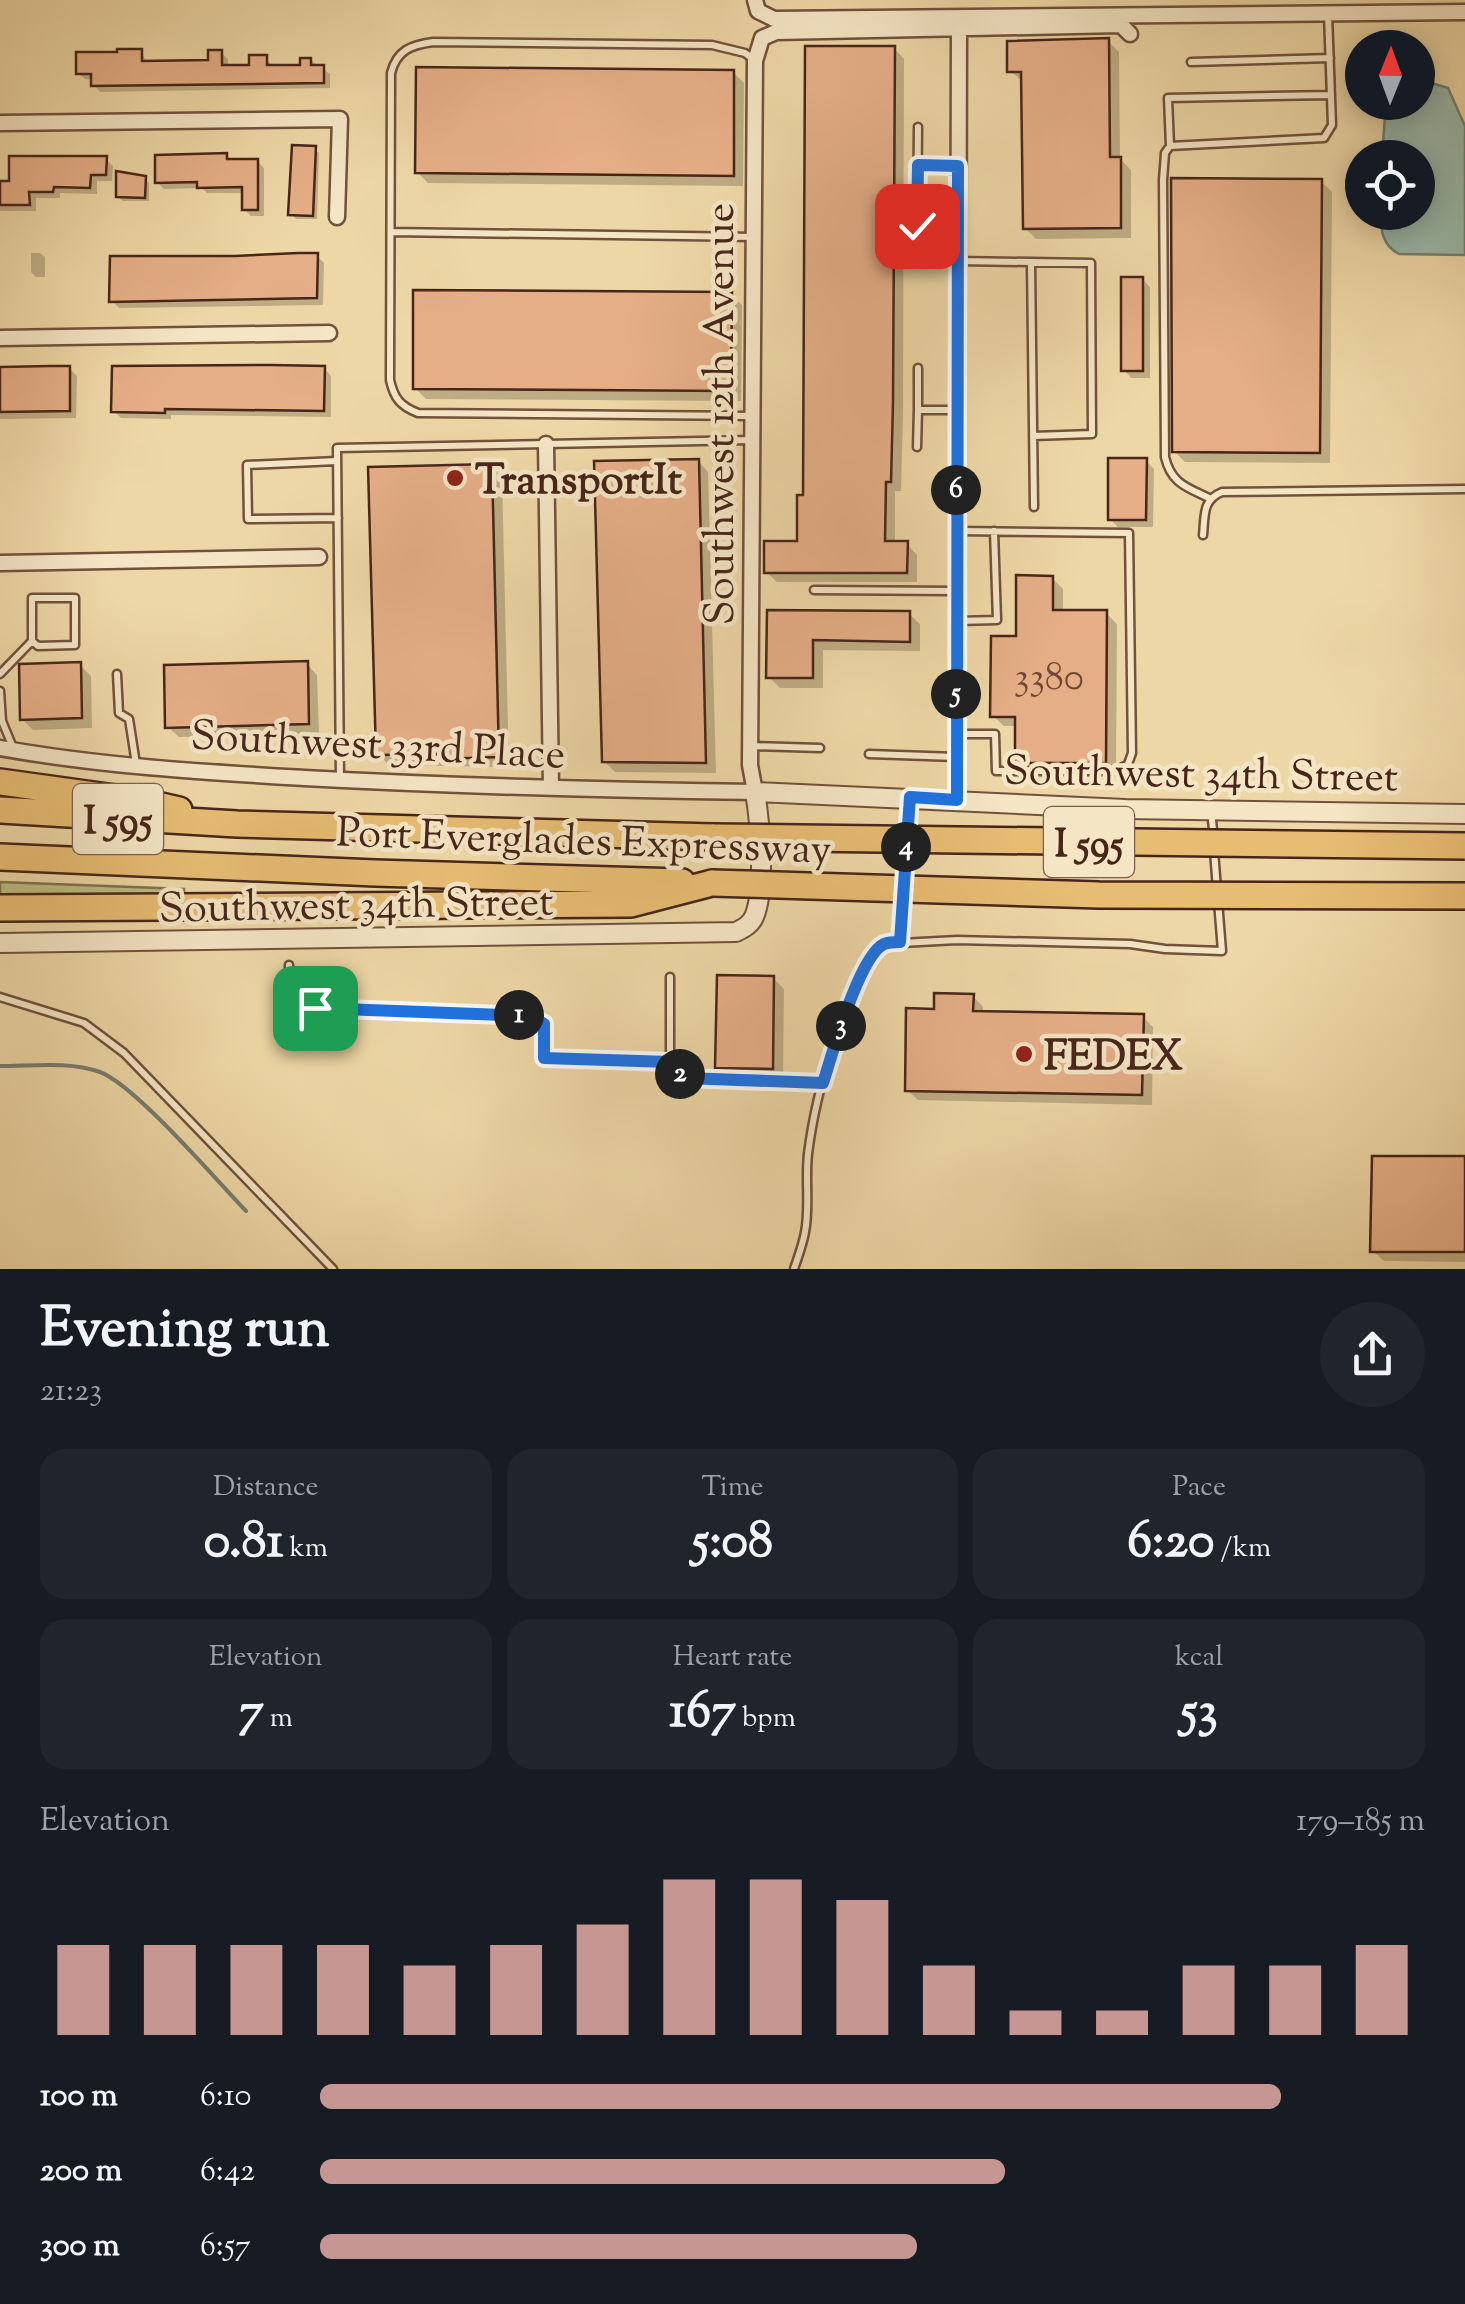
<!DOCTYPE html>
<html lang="en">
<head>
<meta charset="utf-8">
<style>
	:root { --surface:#171b24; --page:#20242c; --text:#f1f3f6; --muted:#9ea1a6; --accent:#c59692 }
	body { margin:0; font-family:"Sorts Mill Goudy",serif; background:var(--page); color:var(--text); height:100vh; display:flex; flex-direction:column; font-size:38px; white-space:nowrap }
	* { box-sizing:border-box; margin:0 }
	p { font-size:32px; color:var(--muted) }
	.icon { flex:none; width:55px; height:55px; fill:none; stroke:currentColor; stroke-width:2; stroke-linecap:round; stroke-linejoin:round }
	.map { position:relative; height:1269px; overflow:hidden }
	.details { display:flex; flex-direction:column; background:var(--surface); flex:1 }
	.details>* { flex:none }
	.needle { width:65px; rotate:1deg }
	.buttons { position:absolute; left:1345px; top:30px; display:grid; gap:20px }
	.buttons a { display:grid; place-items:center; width:90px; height:90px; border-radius:50%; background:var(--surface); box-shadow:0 5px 25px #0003; font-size:50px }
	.pin { position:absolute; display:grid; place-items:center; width:85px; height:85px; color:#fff; margin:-42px; border-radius:20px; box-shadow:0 5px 15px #0006 }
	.km { position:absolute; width:50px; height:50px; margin:-25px; border-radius:50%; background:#222; color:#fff; font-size:28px; line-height:50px; text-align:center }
	.round { display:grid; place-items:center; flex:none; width:105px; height:105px; border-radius:52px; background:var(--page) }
	.summary { display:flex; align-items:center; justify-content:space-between; height:170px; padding:0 40px }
	h1 { font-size:55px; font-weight:700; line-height:75px }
	.metrics { display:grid; grid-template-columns:repeat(3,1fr); gap:15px; height:170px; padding:10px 40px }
	.metrics div { display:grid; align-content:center; border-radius:25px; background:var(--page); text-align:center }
	.metrics b { font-size:50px; font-weight:700 }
	.metrics small { font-size:28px; font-weight:400 }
	.metrics p { font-size:28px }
	.chart { height:280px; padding:20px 40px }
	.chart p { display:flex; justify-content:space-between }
	.chart svg { width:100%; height:180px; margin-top:10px; stroke:var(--accent); stroke-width:6 }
	ul { padding:0 40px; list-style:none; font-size:32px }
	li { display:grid; grid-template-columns:160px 120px 1fr; align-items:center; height:75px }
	li i { height:25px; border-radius:12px; background:var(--accent) }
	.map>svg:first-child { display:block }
</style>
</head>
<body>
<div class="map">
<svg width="1465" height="1269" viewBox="0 0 1465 1269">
	<rect width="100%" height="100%" fill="#eed7a6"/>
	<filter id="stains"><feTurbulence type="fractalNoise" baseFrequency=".002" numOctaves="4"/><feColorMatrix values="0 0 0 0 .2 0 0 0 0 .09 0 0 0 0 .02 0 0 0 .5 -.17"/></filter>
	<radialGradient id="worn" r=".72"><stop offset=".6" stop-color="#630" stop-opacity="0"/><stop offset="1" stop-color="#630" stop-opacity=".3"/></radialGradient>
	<path fill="#bbbd84" stroke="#81724e" stroke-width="2.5" d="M0 882 184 889V896L0 898Z"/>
	<path fill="#99b9ab" stroke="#787e71" stroke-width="2.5" d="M1418 79 1448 88 1465 126V255L1399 254C1382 245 1381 230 1380 213L1418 212V158L1382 157 1386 103 1418 102Z"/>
	<path fill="#0003" d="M1108 41 1119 52 1120 159 1131 170V238L1036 239 1025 228 1024 82 1010 71Z
		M894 48 904 59 903 415 901 491H895V544H907L917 555V582H777L766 572 799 544Z
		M141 52 147 63H211L221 53 228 59V68H251L266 58 273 67H302L310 60 330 74V88L100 92 94 85V79H85L79 73Z
		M733 72 744 83 743 186 428 183 417 172Z
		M314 149 319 153 317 219H296L291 214Z
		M226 156 232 162 257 161 264 168V216H251L244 209V193H207L202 188 164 189 157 182Z
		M106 159 113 166 112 181H97V194L60 193V198H36V211H0V184Z
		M144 178 149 183V201H123L118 196Z
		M1321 181 1332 192 1330 463 1185 462 1174 451Z
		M31 253H40L45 257V277H36L31 272Z
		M316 255 324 263 323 305 119 308 112 301Z
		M1142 279 1150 287V378H1131L1124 370Z
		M731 295 742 305 741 401 426 399 415 388Z
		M69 368 77 376 76 418 0 419V370Z
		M324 368 331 376V417L171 415V419L121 418 114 411Z
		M698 461 708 472 716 773 615 772 604 761Z
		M1146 461 1154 469 1153 527H1118L1110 519Z
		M491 466 502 477 509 767 389 765 378 754Z
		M1052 578 1063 589V613H1106L1117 624 1116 773 1028 772 1017 762 1018 726H1004L993 716 1018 638Z
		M770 612 909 614 920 624V651L823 650V688H780L769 677Z
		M307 664 317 675 319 734 179 737 168 727Z
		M80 665 91 676 92 728 33 730 22 719Z
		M773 978 784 989 783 1079 728 1078 718 1067Z
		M973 996 983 1007V1013L1142 1016 1153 1027 1152 1105 918 1100 907 1090 936 1011Z
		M1465 1159V1262L1384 1261 1373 1251Z"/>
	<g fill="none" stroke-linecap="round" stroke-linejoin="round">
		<path stroke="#787e71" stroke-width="4" d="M0 1066C33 1066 69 1061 100 1072 135 1085 217 1181 246 1211"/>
	</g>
	<path fill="#e5ae87" stroke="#472619" stroke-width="2.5" d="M1109 38 1110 157H1121V228L1023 229 1021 72H1007V41Z
		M805 46H895L893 403 891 482H886L885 541H908L907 573H764V541H797V495H803Z
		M117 49H142V61L208 60V50H222V65H249V55H267V65H300V58H311V65H324V83L91 86V74H76V52H117Z
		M416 67 734 70V176L415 173Z
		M292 145 316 146 313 216 288 215Z
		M227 153V159H258V210H242V187L197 188V182L155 183V155Z
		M9 156H107L106 175H91L90 188 54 187 53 192H29L30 205H0V181H9Z
		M116 171 146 176 145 198 116 197Z
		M1171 178 1322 179 1320 453 1172 452Z
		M298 253H318L317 298 109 302 110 256H235Z
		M1121 277H1143V371H1121Z
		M413 290 732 292 731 391 413 389Z
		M272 365 325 366 324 411 165 409V413L111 412 112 366Z
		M50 366H70V411L0 412V367Z
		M1108 458H1147L1146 520H1108Z
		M699 459 706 763 602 762 594 461Z
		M492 464 499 757 438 759V754L376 755 368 467Z
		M1016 575 1053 576V610H1107L1106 763H1015V717H990L991 636H1016Z
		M767 610 910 611V642L813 640V678H766Z
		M308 661 309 724 165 728 164 665Z
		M81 662 82 718 20 720 19 664Z
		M717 975 774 976 773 1069 715 1068Z
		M934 993 974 994 973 1011 1144 1014 1142 1095 905 1091 906 1008 934 1009Z
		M1372 1156H1465V1252H1370Z"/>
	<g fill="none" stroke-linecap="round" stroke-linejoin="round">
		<g stroke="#71523c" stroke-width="11">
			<path id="service" d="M1191 62 1330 58
				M1170 146 1168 98 1331 95
				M918 165 957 166
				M917 226 918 127
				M392 232 754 237
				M959 261 1091 263 1092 434 1033 436
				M1031 263 1034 507
				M918 368V410H956
				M751 416 418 413C400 406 394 398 390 380L391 73C397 50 411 45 433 42L712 45 745 53 753 59
				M917 447 918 410
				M337 461 247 465 248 519 338 518
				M1209 498C1186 487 1171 483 1165 457L1163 180 1165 153 1170 146 1324 138 1332 125 1328 14
				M957 531 1129 533 1132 753 1128 764 1116 771H996L995 734H958
				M1203 535C1205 516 1202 500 1222 492L1465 489
				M814 590 955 591
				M957 621 997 620 994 531
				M0 674 32 641V598H75V645L38 646 32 641
				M117 674 119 713 129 719 136 764
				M0 691 2 721 14 750
				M751 746 820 748
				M869 754 956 757
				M340 778 337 448 752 440
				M1211 811 1214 839
				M907 831 909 804
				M1214 851 1217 889
				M904 881 907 843
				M900 941 903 893
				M289 965V1001L294 1007 530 1016 544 1024V1058L670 1062 683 1077 823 1083
				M0 997 84 1023 124 1053 333 1269
				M670 1062V977
				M794 1269C798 1257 803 1244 805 1232 810 1207 805 1180 808 1154 815 1097 844 986 883 944L957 940 1130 944 1165 949 1222 951 1218 901"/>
		</g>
		<g stroke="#71523c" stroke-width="19">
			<path id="minor" d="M755 0 758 11 774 19 1465 12
				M0 123 340 119 337 217
				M0 338 329 333
				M546 444 551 787
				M0 563 319 557
				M0 748C100 766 203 772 304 778 454 786 604 790 755 792L750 765 755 61 762 38 776 32 1121 25 1130 34
				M957 800 959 29"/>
		</g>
		<g stroke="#71523c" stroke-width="22">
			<path id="tertiary" d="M0 943 736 932C744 928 750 925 754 917 766 889 760 822 755 792L1125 809 1465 814"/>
		</g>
		<g stroke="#472619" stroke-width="30">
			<path id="motorway" d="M0 782 144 802 179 810
				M0 810 237 824 714 837
				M0 857 375 873 682 882
				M0 908 631 904 712 883"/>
		</g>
		<use href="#service" stroke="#f4e5c5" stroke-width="6"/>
		<use href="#minor" stroke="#f4e5c5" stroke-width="14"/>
		<use href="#tertiary" stroke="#f4e5c5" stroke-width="18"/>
		<use href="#motorway" stroke="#e7bc73" stroke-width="25"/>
		<g stroke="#472619" stroke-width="30" stroke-linecap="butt">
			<path id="motorway-bridge" d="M714 837 1465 846
				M712 883 1099 895 1465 896"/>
		</g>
		<use href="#motorway-bridge" stroke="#e7bc73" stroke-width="25"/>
	</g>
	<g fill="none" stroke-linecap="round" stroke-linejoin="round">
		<g stroke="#fff" stroke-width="20">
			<path id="route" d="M315 1008 530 1016 544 1024V1058L670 1062 684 1078 823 1083C832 1055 859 956 884 944 889 942 895 942 900 942L910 797 957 800 958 166 918 165 917 226"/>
		</g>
		<use href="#route" stroke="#1a73e8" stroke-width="12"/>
	</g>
	<g fill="#8f2418" stroke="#f4e5c5" stroke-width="4">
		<circle cx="455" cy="478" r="10"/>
		<circle cx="1024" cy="1054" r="10"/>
	</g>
	<g text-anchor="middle" stroke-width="9" stroke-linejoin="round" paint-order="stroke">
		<g font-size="38" fill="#6e4834">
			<text x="1049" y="689">3380</text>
		</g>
		<g fill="#f4e5c5" stroke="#7b5f4d" stroke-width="2.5">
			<rect x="73" y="784" width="90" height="70" rx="8"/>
			<rect x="1044" y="807" width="90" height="70" rx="8"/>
		</g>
		<g font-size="40" font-weight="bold" fill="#472619">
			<text x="118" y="833">I 595</text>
			<text x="1089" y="856">I 595</text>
		</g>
		<g font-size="42" fill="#472619" stroke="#f4e5c5">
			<text transform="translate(718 414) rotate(-90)" y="15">Southwest 12th Avenue</text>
			<text transform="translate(378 743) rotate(3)" y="15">Southwest 33rd Place</text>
			<text transform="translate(1201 772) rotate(1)" y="15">Southwest 34th Street</text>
			<text transform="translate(584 839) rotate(2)" y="15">Port Everglades Expressway</text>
			<text transform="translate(356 903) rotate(-1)" y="15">Southwest 34th Street</text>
		</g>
		<g font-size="42" font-weight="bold" fill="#472619" stroke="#f4e5c5" text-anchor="start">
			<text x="475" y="493">TransportIt</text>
			<text x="1044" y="1069">FEDEX</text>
		</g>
	</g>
	<rect width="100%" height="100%" filter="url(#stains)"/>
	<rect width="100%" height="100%" fill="url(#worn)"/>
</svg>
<div class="buttons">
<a><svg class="needle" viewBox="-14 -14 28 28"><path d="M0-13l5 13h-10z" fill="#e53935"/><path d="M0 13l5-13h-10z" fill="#9ea1a6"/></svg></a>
<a><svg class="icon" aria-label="locate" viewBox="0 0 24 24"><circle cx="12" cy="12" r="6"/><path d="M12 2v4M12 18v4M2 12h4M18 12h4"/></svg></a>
</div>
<div class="pin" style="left:315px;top:1008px;background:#1e9e55"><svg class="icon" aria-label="arrive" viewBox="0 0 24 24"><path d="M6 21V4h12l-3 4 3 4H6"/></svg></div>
<div class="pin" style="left:917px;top:226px;background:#d93025"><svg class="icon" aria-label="check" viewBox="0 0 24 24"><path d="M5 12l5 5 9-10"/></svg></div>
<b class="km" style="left:519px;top:1015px">1</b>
<b class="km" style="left:680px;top:1074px">2</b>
<b class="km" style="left:841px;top:1026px">3</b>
<b class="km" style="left:906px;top:847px">4</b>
<b class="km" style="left:956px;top:694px">5</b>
<b class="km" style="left:956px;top:490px">6</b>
</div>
<section class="details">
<div class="summary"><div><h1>Evening run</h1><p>21:23</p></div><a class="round"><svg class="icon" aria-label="share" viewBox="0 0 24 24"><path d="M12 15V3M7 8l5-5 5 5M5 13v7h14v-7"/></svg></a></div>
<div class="metrics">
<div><p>Distance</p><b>0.81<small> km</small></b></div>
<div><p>Time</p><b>5:08</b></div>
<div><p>Pace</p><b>6:20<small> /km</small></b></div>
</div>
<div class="metrics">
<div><p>Elevation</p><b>7<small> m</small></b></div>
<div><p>Heart rate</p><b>167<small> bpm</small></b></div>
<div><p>kcal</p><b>53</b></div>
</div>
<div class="chart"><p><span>Elevation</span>179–185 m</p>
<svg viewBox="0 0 160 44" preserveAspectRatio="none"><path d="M5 44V22M15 44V22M25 44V22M35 44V22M45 44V27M55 44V22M65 44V17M75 44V6M85 44V6M95 44V11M105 44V27M115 44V38M125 44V38M135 44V27M145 44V27M155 44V22"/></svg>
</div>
<ul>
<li><b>100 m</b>6:10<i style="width:87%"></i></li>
<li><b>200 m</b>6:42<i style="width:62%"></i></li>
<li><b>300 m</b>6:57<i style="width:54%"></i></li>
</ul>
</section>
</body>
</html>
